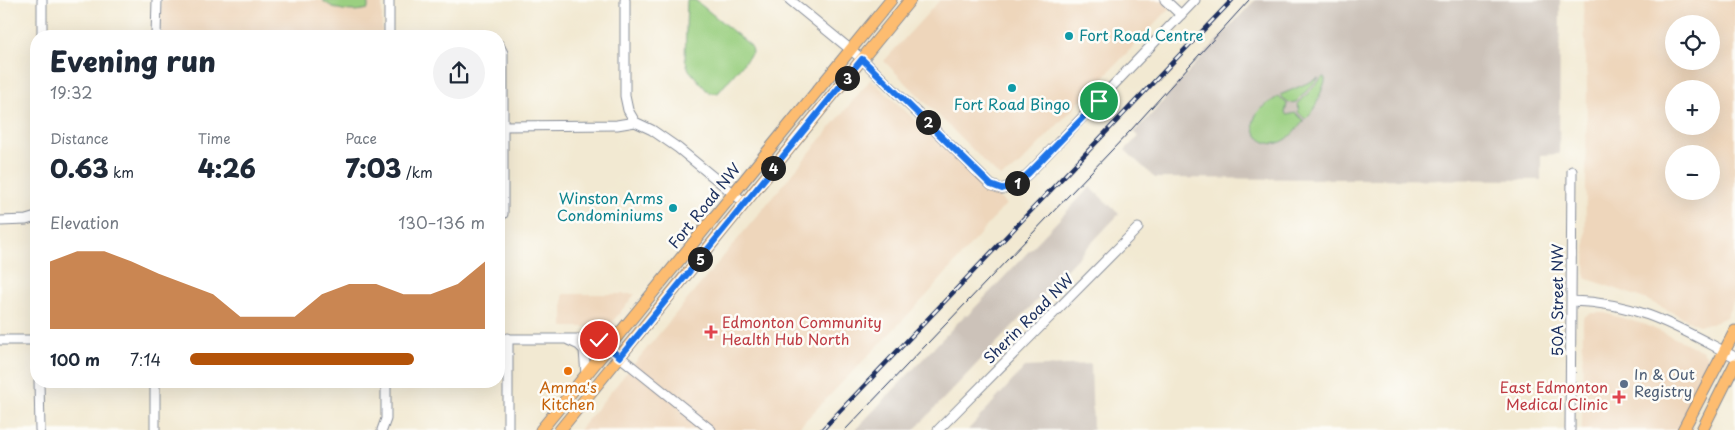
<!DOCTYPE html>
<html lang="en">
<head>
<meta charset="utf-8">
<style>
	:root { --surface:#fff; --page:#f2f2f3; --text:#1f2937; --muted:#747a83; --accent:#b45309 }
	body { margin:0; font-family:"Playpen Sans",sans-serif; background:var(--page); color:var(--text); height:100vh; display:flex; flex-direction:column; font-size:19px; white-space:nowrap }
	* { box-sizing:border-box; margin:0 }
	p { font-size:16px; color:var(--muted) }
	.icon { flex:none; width:28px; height:28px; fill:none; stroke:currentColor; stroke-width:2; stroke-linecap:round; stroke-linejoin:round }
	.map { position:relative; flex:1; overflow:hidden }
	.drawer { position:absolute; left:30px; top:30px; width:475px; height:358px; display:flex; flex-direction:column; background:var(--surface); border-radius:20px; box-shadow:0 5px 20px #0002 }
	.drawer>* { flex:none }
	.buttons { position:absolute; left:1665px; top:15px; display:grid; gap:10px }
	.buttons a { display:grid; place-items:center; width:55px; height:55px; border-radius:50%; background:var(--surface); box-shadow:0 5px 20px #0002; font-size:25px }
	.pin { position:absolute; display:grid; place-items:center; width:42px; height:42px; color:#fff; margin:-21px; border:2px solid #fff; border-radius:50%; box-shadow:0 1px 5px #0007 }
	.km { position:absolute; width:25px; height:25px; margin:-12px; border-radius:50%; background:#222; color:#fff; font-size:14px; line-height:25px; text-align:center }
	.round { display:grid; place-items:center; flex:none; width:52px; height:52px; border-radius:26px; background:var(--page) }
	.head { display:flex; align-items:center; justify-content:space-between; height:85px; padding:0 20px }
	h1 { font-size:28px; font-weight:800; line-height:38px }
	.stats { display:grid; grid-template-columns:repeat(3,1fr); gap:8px; height:85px; padding:5px 20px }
	.stats div { display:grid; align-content:center }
	.stats b { font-size:25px; font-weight:800 }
	.stats small { font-size:14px; font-weight:400 }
	.stats p { font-size:14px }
	.chart { height:140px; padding:10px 20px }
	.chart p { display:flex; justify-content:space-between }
	.chart svg { width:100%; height:90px; margin-top:5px; fill:var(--accent); opacity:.7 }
	ul { padding:0 20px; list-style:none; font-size:16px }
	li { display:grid; grid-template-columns:80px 60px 1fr; align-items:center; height:38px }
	li i { height:12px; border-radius:6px; background:var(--accent) }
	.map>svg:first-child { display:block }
</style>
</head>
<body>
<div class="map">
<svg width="1735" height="430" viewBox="0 0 1735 430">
	<rect width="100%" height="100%" fill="#fdfcf7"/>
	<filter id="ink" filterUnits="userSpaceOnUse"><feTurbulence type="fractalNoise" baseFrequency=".02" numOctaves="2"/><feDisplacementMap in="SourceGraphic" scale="10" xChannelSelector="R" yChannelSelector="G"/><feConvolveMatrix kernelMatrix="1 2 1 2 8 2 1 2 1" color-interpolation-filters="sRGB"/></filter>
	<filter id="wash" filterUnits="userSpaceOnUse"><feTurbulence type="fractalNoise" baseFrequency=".0096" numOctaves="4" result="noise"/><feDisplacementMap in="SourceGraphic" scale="20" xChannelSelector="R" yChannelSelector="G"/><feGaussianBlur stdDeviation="1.12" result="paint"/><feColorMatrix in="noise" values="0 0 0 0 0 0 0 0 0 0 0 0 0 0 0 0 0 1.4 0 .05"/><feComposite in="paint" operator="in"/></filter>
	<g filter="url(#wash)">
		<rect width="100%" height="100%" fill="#f2e9d2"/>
		<path fill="#eed6bb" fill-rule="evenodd" d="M161 0H382V36H161Z
			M940 0H1178L1017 167 1000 177 884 61Z
			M1583 0H1735V299L1726 317 1711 324 1698 325 1645 299 1585 278 1587 84ZM1674 24H1711V61H1674ZM1674 89H1711V126H1674ZM1674 154H1711V191H1674Z
			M871 79 1006 204 928 294 796 430H579Z
			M563 294H635L608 327H563Z
			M1592 313H1604L1646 325 1703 351 1709 360V367L1677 430H1582L1583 318 1585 316Z"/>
		<path fill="#ccc2b9" d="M1255 0H1560L1559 154 1541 155V180L1155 178 1125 150 1138 137 1134 132 1150 116 1205 53Z
			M1090 187 1119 214 914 430H855L965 315 967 316Z
			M1091 364 1093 430H968L1025 367Z"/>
		<path fill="#9acf80" stroke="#5a7f6f" d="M322 0H368V9C351 13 335 11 322 0Z
			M687 0H695L751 46 752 53 718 93H709L689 70 685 59Z
			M1323 77 1325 78V82L1314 110 1305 119 1298 112 1299 110 1298 104Z
			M1319 78 1296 102 1288 103 1280 95Z
			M1279 96 1287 104 1285 113 1287 115 1296 113 1304 121C1297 128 1290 139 1281 142 1265 149 1248 133 1255 117 1259 107 1271 102 1279 96Z"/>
	</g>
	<g filter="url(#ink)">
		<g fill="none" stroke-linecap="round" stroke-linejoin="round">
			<g stroke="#868c98" stroke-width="11">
				<path id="minor" d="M389 0V36
					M625 0V96L628 110 635 122
					M790 0 862 59 991 185 1002 189 1018 183 1029 173 1195 0
					M1165 0 1181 15
					M42 36V0
					M156 36 157 0
					M499 45 503 53V214
					M503 126 617 125 635 122 652 130 678 148 745 203
					M0 221 26 220 36 217
					M1572 301C1640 303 1677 327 1735 357
					M499 339H592L599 340 711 430
					M0 340H36
					M568 340 579 345 584 350 586 375
					M39 381 40 430
					M155 430V381
					M382 430 386 419V381
					M508 430V338
					M938 430 1138 228
					M1570 430 1572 171"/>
			</g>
			<g stroke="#868c98" stroke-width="13">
				<path id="major" d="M541 430 891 0
					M560 430 910 0
					M1683 430 1735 331
					M1702 430 1735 364"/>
			</g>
			<use href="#minor" stroke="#fff" stroke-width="9"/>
			<use href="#major" stroke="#fdbc6f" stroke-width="11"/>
			<path stroke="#1b2f5e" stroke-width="1" d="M845 430 1131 130 1249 0"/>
			<g stroke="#1b2f5e" stroke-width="4.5">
				<path id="rail" d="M822 430 1232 0"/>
			</g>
			<use href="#rail" stroke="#fdfcf7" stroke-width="2.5" stroke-dasharray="8" stroke-linecap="butt"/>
		</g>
	</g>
	<g fill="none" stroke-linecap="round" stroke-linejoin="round" filter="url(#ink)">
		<g stroke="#fff" stroke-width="10">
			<path id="route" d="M599 340 620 357 862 59 991 185 1002 189 1018 183 1029 173 1099 101"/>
		</g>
		<use href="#route" stroke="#1a73e8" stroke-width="6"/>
	</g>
	<g fill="#0f9aa8" stroke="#fdfcf7" stroke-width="2">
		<circle cx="1069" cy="36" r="5"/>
		<circle cx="1012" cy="88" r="5"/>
		<circle cx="673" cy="208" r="5"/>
	</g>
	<g fill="#e0444e" stroke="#fdfcf7" stroke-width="2">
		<path d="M708.5 324.5h5v5h5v5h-5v5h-5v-5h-5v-5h5z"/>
		<path d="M1616.5 389.5h5v5h5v5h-5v5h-5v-5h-5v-5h5z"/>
	</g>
	<circle fill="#e8710a" stroke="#fdfcf7" stroke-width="2" cx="568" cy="371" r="5"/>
	<circle fill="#5c6f8a" stroke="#fdfcf7" stroke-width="2" cx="1624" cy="384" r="5"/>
	<g text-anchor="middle" stroke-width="5" stroke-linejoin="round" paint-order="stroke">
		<g font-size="15" fill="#0d838f" stroke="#fdfcf7" text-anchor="start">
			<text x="1079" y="41">Fort Road Centre</text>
			<text x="1012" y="110" text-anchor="middle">Fort Road Bingo</text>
			<text x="663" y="204" text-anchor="end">Winston Arms<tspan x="663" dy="17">Condominiums</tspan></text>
		</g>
		<g font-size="15" fill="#1b2f5e" stroke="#fdfcf7">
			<text transform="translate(705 206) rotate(-51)" y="5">Fort Road NW</text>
			<text transform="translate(1558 300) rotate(-90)" y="5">50A Street NW</text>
			<text transform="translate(1029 319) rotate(-45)" y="5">Sherin Road NW</text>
		</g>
		<g font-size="15" fill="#be3a42" stroke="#fdfcf7" text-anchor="start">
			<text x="722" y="328">Edmonton Community<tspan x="722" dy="17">Health Hub North</tspan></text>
			<text x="1608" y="393" text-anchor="end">East Edmonton<tspan x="1608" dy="17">Medical Clinic</tspan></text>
		</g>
		<g font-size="15" fill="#4e5e75" stroke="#fdfcf7" text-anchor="start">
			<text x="1634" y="380">In &amp; Out<tspan x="1634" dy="17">Registry</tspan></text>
		</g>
		<g font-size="15" fill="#c56008" stroke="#fdfcf7">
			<text x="568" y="393">Amma's<tspan x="568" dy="17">Kitchen</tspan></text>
		</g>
	</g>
</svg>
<div class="buttons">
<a><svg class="icon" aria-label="locate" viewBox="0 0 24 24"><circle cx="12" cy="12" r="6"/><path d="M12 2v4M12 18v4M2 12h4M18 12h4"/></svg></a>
<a>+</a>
<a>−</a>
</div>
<div class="pin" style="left:1099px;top:101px;background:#1e9e55"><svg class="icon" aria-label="arrive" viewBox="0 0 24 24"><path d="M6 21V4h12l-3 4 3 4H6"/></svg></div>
<div class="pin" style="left:599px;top:340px;background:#d93025"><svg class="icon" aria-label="check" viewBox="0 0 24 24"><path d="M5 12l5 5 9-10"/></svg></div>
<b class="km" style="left:1017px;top:183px">1</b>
<b class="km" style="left:928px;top:122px">2</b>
<b class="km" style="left:847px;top:78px">3</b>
<b class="km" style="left:773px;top:168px">4</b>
<b class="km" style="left:700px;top:259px">5</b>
<section class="drawer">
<div class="head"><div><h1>Evening run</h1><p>19:32</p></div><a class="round"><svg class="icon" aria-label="share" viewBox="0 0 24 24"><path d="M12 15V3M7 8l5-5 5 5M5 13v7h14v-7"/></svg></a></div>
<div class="stats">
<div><p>Distance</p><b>0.63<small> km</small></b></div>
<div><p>Time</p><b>4:26</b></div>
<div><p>Pace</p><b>7:03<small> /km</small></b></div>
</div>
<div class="chart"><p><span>Elevation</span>130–136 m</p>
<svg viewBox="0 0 160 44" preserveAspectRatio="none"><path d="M0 44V11L10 6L20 6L30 11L40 17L50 22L60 27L70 38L80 38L90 38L100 27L110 22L120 22L130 27L140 27L150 22L160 11V44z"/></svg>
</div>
<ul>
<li><b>100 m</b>7:14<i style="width:76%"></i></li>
</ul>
</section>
</div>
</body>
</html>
